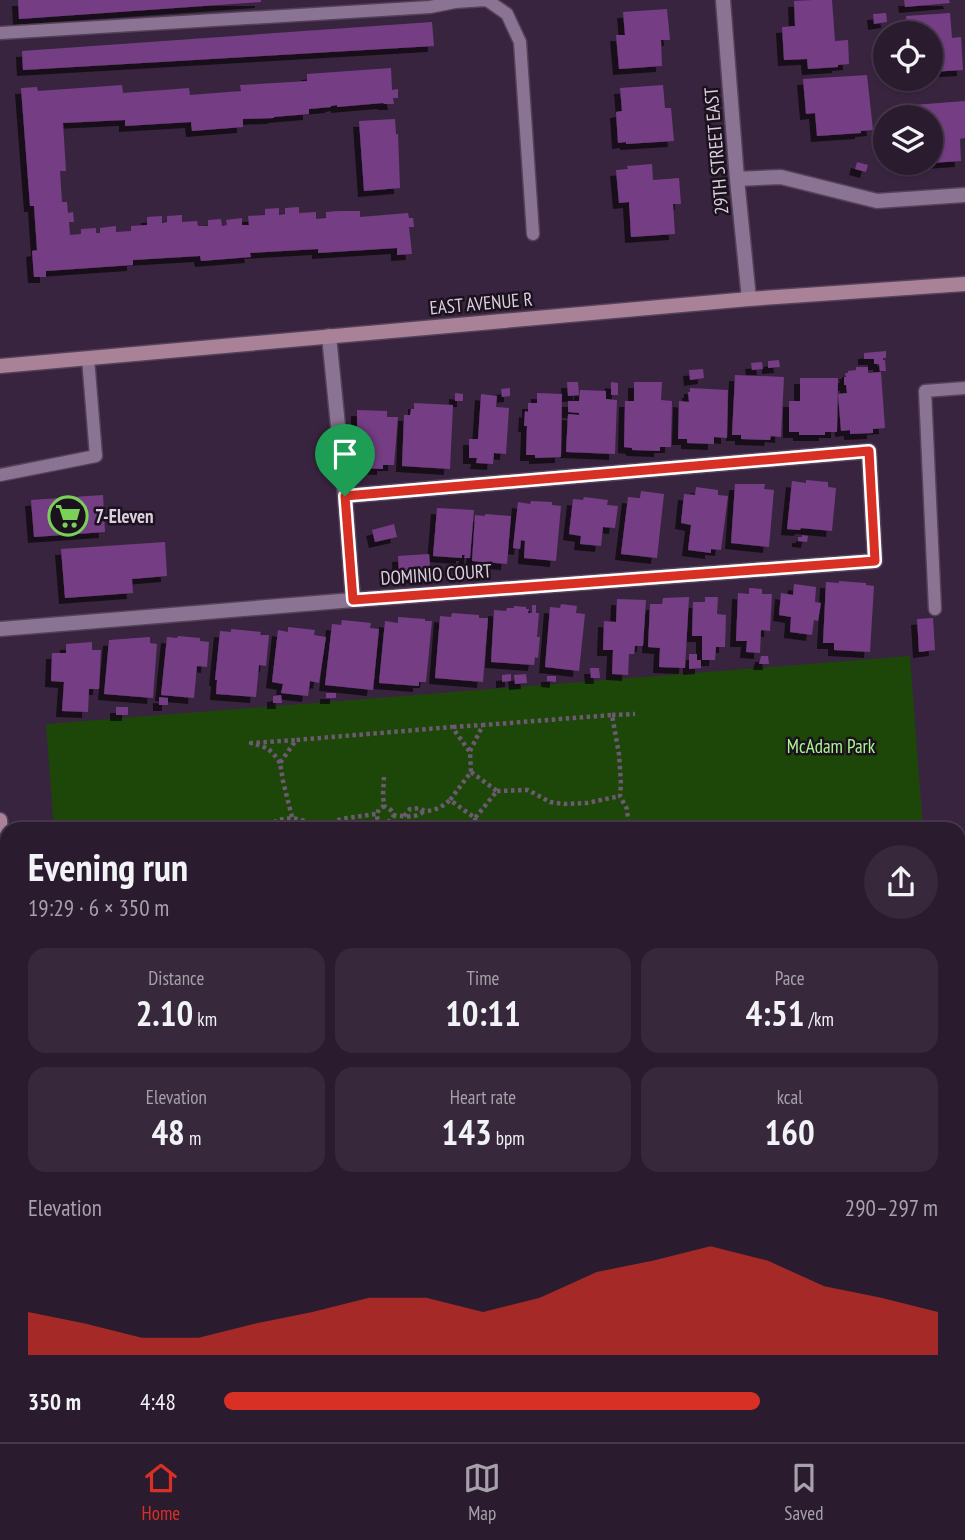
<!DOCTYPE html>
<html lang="en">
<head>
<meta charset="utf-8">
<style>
	:root { --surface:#2b1b2f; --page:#37283b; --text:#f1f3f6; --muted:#a6a1aa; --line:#47394b; --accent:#d93025 }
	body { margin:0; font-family:"PT Sans Narrow",sans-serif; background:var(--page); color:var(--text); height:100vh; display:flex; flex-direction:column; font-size:26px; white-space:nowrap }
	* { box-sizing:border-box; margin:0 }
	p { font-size:23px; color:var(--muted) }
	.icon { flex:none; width:38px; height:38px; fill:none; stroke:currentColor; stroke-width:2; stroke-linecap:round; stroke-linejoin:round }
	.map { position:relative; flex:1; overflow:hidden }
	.sheet { position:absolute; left:0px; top:822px; width:966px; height:620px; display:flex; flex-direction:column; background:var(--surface); border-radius:21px 21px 0 0; box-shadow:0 2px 5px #0004,0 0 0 2px var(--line) }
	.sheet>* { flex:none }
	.buttons { position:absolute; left:873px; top:21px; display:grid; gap:14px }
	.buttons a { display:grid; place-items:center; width:70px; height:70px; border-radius:50%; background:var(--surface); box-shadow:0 2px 5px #0004,0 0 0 2px var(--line); font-size:35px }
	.pin { position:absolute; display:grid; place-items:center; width:60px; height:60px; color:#fff; margin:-72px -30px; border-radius:50% 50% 50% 0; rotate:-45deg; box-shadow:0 0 7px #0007 }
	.pin .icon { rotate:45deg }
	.round { display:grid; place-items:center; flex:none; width:74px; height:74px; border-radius:37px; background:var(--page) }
	.overview { display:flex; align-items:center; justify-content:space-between; height:119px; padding:0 28px }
	h1 { font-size:38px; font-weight:600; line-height:52px }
	.figures { display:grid; grid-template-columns:repeat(3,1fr); gap:10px; height:119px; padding:7px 28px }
	.figures div { display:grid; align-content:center; border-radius:18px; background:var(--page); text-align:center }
	.figures b { font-size:35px; font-weight:600 }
	.figures small { font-size:19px; font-weight:400 }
	.figures p { font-size:19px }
	.chart { height:196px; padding:14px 28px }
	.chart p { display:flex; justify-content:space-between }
	.chart svg { width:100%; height:126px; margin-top:7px; fill:var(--accent); opacity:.7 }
	ul { padding:0 28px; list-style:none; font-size:23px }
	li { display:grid; grid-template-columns:112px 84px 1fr; align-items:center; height:52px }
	li i { height:18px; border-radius:9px; background:var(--accent) }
	.tabs { display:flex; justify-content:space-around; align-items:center; height:98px; border-top:2px solid var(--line); background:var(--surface); font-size:19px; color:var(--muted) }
	.tabs a { display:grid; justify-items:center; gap:4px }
	.tabs .current { color:var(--accent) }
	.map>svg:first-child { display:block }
</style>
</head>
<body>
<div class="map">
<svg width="965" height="1442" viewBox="0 0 965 1442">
	<defs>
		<filter id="shadow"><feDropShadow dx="-6" dy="6" stdDeviation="0" flood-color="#0009"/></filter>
	</defs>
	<rect width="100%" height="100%" fill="#39243f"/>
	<path fill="#1d4709" d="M910 656 923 829H54L46 724Z
		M959 1290 965 1367V1442H103L102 1435H959Z"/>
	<path fill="#743e84" filter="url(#shadow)" d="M18 0H261V2L19 19Z
		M813 0H832L835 41 848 40 849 64 838 65V67L808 69 807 59 784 60 782 27 795 26 794 1Z
		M904 0H949L950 3 905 7Z
		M667 9 670 40H661L662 66 619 69 616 35H625L623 12Z
		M886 13 887 22 874 24 873 14Z
		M950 13 952 38 961 37 963 70 931 72V33H908L906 16Z
		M432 22 434 46 23 70 22 51Z
		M391 68 392 90 398 89V98H393L394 104H384L383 103 337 107V105L331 106V107L309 109V114L274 117V118L243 119V127L192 131 191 122 125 126V120L63 123 66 171H60L62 202H67L68 213 73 212 74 222H69L70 235 81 234V229L96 228V233H100V228L116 226V232L131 231V226L147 225V217L162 216V223L167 222V216L182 215V222L197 221 198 226H208V220L221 219 222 226 227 225 226 220 242 218V225H249L248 216 265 215V209L279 208V215L285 214V208L299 207V213L316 212V219L326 218V212L339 211H360V217L408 213 409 218H413L414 227H409L412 254 397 255V248L318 253V249L250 253 251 257 201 261 200 256 133 260V265L46 271V277H34L32 251 37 250 34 206H30L21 88 37 87 38 91 122 85 123 93 189 88 190 95 241 91 240 85 307 81V74Z
		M867 75 873 130 861 131V133L817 136 815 113 806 114 803 79Z
		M663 85 665 108H671L674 141 626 144V142L618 143 616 112 622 111 620 88Z
		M965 101V138L960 139 961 161 931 163V117H914L913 105Z
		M395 119 396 134H398L400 188 364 191 359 121Z
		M857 162 868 165 866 172 855 169Z
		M652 164 653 180 679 178 681 204H673L675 234 631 237 629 202 619 203 616 170 628 169 627 166Z
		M886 351V358H883V360H885L886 371H880L879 364H874V359H864V353Z
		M779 360 780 367 768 368V361Z
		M762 362 763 369 752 370 751 363Z
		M856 367H868V373L881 372 885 428 873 429V433L850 434V430L841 431 838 394 847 393 846 385H844V377H846L845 373H848V371L856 370Z
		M703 369 704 378 690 380 689 370Z
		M735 375 784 377 781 437 771 436 770 440 741 439V435H732Z
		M800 378H838L837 432H825V435H799V432H789V401H800Z
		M567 382H578L579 395 568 396Z
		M611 382 618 383V395H611Z
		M634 382H662L661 400 672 401 671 447H660V451L632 450V448L624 447 625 401H634Z
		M510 388V396L502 397 501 389Z
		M690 388 728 390 727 438 714 437V444L687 443V439H678L679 401 689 402 688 392H690Z
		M580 390 606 391V399L617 400 615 454 566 452 568 414 579 415V413L568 412V401H579Z
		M455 393 463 394V401H455Z
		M537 393 562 394 561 457 535 458V455H526L527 426H524L525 411 528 412V403H537Z
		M481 394 497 396 496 407 509 408 506 454 494 453 493 464 476 463 477 458H469V439H478Z
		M414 403 453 405 450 469 402 466 404 415H410L411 409H414Z
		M357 410 387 411V417H398L394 465H383V469L361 468V465H357Z
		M806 480 828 482V487L836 488 832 531 801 528 800 530 787 529 792 481 806 483Z
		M735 484H765L764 489 774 490 769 547 731 543Z
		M696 487 718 490V495L728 496 721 550 711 549V553L688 550 691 525 681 523 684 494 695 495Z
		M641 491 664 494 657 558 621 554 628 497 640 498Z
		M103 495 105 532 34 537 31 500Z
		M584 497 608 500 607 505 618 506 615 528 603 527 601 546 580 544 581 536 569 534 573 499 583 500Z
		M531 501 552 502V505L561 506 556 561 524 558 525 541 521 540 520 549 513 548 518 502 530 504Z
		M437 508 474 510 470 558H464L465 555H462V558L433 556Z
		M485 514 511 516 507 564 472 561 475 515 485 516Z
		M394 524 397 537 375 542 372 530Z
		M802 535 808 536 807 542 798 541V537H802Z
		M165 542 167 576 132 579 133 593 65 598 61 549Z
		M429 554 431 576 403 578V575L399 576 398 556Z
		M839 581 866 583V585L874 586 870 652 834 650V643H823L826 582 839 583Z
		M794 584 816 587 815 602 821 603 818 621 814 620 812 635 790 632 791 617 779 615 781 593 793 595Z
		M749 588 762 589V594H772L770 631 761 630 760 653 746 652 747 641H736L738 593 749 594Z
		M689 597 685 668 659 667 660 648 648 647 650 604H662L663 598Z
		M705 597H718L717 614 726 615 725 647H716L715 660H702V636H692L693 602H705Z
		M617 599 646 600 643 646H635L634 654H629L628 675 612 674 613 650H603L604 621 616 622Z
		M561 604 577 606 576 613 585 614 579 671 545 667 550 607 560 608Z
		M532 605H536V613H539L537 637H540L538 658 535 657 534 665 491 662 494 610 506 611 507 608H514V606L526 607V609H529L528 613H532Z
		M452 613 479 615V618H488L483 682 435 678 440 616 451 617Z
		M398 617 425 619V621H432L426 682H419V686L379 683 385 621 398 623Z
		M933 618 935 650 919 652 917 619Z
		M342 620 371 623 370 628 379 629 373 690 325 685 332 624 341 625Z
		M288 627 315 630 314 635 326 637 319 683 310 681 308 696 281 693 283 684 272 682 278 630 288 632Z
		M231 629 261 632 260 635H269L266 666 259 665 256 697 216 694 217 680H215L220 631 231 632Z
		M178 636 200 638V641L209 642 207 667 197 666 194 698 161 695 167 637 177 638Z
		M150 637V643L157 644 153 698 104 694 109 640Z
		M92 642V650H101L99 689H89L88 712 62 711 64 682 51 681 52 653H66V644Z
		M689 654H697V660H701V668L689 669Z
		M761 656H768L769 664H759Z
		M590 668H599L600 678H591Z
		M511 674V681L502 682V675Z
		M526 674 527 683 515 684 514 675Z
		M547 676H556V682L547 681Z
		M326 693H336V698H326Z
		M281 695 282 703H273V696Z
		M159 697 168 698V705H159Z
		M116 707H128V715H116Z"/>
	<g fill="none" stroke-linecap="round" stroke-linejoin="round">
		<g stroke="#544259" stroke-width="15">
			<path id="lane" d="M487 0 507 14 520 42 533 234
				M455 2 485 0
				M0 33 430 7 455 2V0
				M0 475 96 456 88 358
				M935 609 925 391 965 388"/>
		</g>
		<g stroke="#544259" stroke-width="17">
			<path id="street" d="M723 0 737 179 749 299
				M737 179 781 177 877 201 965 195
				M329 336 345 496
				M0 629 353 600 875 561 869 451 345 496 353 600"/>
		</g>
		<g stroke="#544259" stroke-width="17">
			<path id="secondary" d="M0 366 749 299 965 284
				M0 820 7 909
				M49 1435V1442"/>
		</g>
		<path stroke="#6d5a72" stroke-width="4.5" stroke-dasharray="3.5 3.5" stroke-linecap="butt" d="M612 715 635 714
			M453 727 483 725
			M470 751 483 725 612 715 619 754 621 784 620 796 627 809 629 830
			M280 763C271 749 267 747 251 743L296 740
			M384 777 383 795 384 806C412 818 368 835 379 809L384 806
			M497 791 528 790 550 802 564 804 587 803 620 796
			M393 815C404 816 416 819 424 811
			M404 816 410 809 420 808 424 811C435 811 442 807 450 800
			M292 817 283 781 280 763 296 740 452 727 470 752 471 772 450 800 475 818 497 791 471 772
			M475 818 476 830
			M318 828 341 819 376 814
			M262 830C280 814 301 815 319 830
			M959 1374 964 1442
			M450 1442 456 1435"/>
		<use href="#lane" stroke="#8b7493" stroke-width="12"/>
		<use href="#street" stroke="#8b7493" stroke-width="14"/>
		<use href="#secondary" stroke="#aa8298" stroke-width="14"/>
	</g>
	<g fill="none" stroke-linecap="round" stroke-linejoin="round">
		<g stroke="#fff" stroke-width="14">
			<path id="route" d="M869 451 875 561 353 600 345 496Z"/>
		</g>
		<use href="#route" stroke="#d93025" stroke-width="9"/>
	</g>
	<defs>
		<g id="supermarket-ring" transform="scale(2.0125)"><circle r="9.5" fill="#1b121d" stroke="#79d158" stroke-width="1.5"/><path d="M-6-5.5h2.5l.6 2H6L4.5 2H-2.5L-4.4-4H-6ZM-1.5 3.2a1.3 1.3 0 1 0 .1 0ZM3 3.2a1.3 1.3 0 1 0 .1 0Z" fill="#79d158"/></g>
	</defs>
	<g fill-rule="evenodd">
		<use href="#supermarket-ring" x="68" y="516"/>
	</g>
	<g text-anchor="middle" stroke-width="5" stroke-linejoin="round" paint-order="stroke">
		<g font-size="19" fill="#dbcedf" stroke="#1b121d">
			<text transform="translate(716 151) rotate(-95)" y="7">29TH STREET EAST</text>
			<text transform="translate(481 303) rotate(-5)" y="7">EAST AVENUE R</text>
			<text transform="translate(436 574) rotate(-4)" y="7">DOMINIO COURT</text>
		</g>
		<g font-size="19" font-weight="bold" fill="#dbcedf" stroke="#1b121d" text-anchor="start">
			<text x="95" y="523">7-Eleven</text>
		</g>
		<g font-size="19" fill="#a9f58f" stroke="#1b121d">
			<text x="831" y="753">McAdam Park</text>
		</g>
	</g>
</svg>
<div class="buttons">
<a><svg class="icon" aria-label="locate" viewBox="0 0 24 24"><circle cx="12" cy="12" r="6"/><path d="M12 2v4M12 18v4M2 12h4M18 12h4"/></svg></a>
<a><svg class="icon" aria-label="layers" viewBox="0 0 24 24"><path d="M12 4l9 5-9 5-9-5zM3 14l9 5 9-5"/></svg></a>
</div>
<div class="pin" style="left:345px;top:496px;background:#1e9e55"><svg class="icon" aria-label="arrive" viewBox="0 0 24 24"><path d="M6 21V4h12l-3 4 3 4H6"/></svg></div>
<section class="sheet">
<div class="overview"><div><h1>Evening run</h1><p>19:29 · 6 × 350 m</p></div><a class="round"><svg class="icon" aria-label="share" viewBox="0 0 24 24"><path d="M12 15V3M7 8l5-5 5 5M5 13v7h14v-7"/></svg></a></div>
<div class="figures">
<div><p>Distance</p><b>2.10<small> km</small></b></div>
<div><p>Time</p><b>10:11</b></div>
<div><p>Pace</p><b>4:51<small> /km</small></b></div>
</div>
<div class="figures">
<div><p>Elevation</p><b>48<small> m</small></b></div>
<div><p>Heart rate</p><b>143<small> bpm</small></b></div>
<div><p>kcal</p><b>160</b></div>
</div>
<div class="chart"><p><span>Elevation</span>290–297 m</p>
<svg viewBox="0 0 160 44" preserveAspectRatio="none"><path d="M0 44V29L10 33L20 38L30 38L40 33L50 29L60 24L70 24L80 29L90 24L100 15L110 11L120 6L130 11L140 20L150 24L160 29V44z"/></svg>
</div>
<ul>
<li><b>350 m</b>4:48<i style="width:75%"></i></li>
</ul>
</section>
</div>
<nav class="tabs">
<a class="current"><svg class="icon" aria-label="home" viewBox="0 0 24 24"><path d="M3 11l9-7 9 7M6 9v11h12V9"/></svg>Home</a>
<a><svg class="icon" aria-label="map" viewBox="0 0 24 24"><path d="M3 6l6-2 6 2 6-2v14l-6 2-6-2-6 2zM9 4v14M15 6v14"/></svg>Map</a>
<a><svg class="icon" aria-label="saved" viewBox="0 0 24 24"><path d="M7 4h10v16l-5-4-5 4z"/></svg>Saved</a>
</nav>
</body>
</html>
